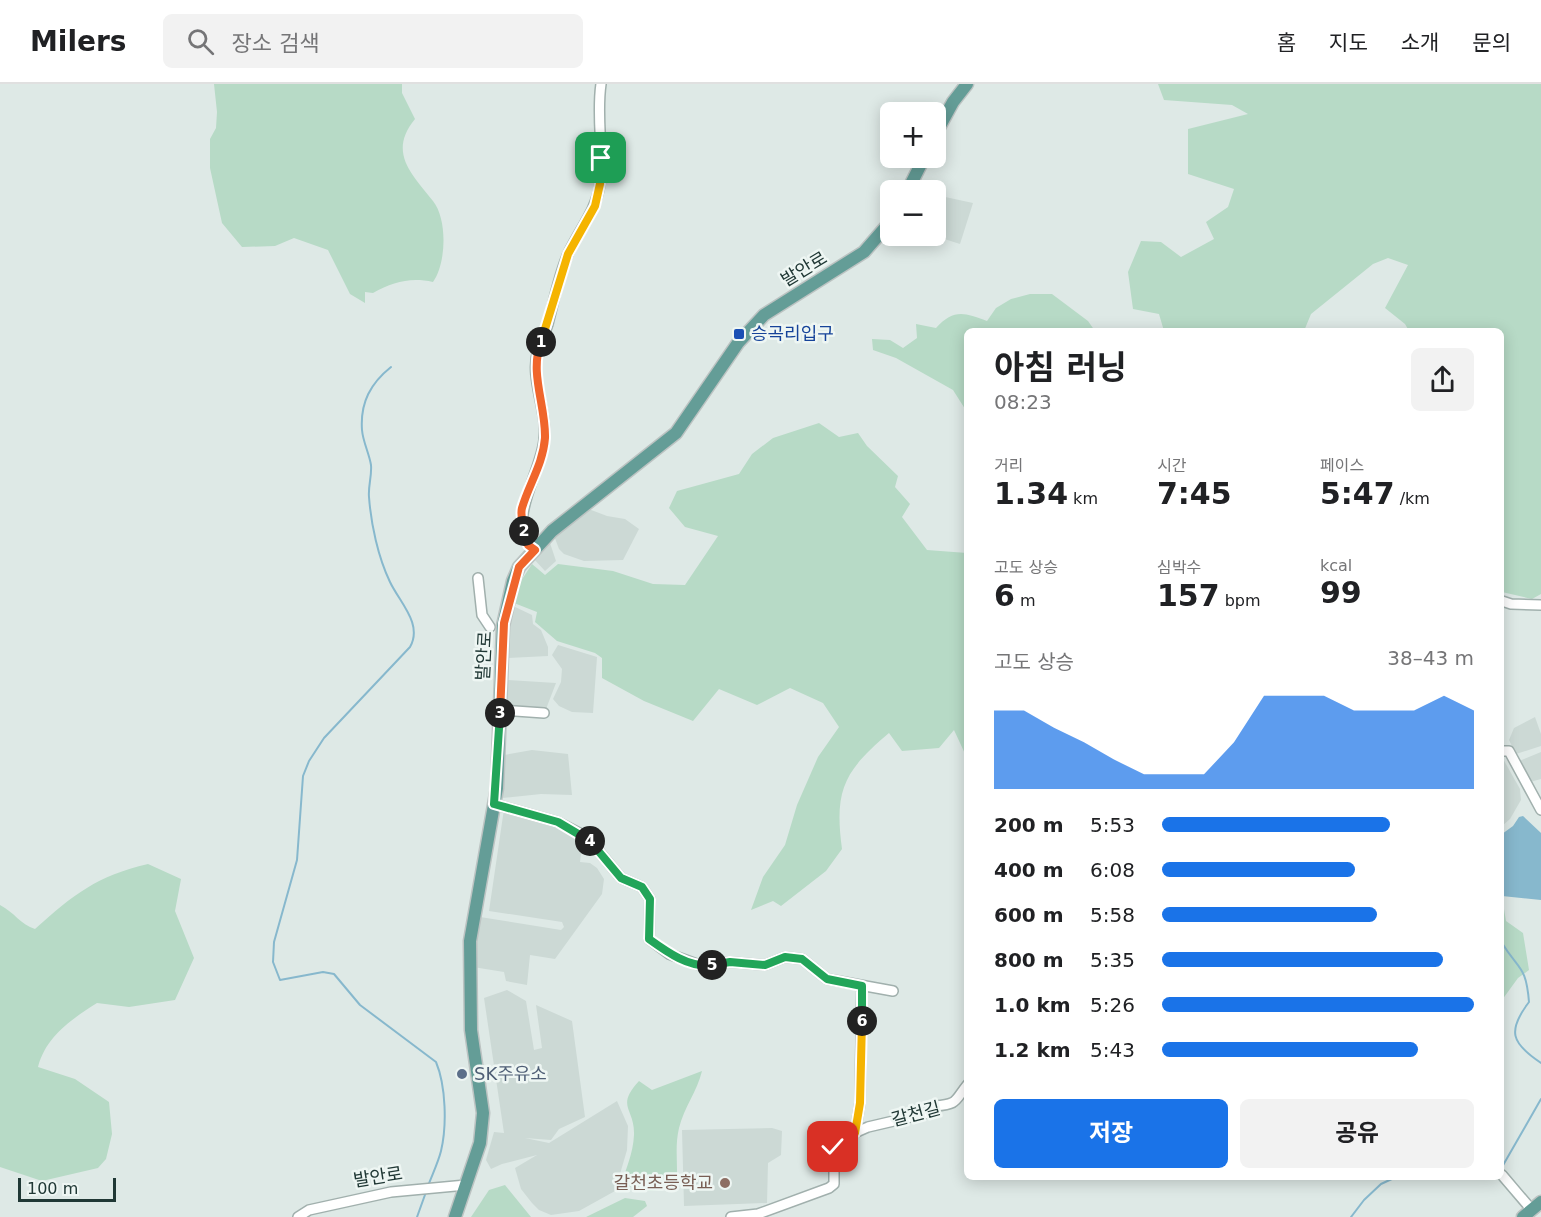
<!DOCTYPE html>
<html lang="ko">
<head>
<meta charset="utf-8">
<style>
	:root { --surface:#fff; --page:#f2f2f2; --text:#202124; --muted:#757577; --line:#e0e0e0; --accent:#1a73e8 }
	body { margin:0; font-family:"DejaVu Sans","Noto Sans KR",sans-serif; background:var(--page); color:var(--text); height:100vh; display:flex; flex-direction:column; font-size:22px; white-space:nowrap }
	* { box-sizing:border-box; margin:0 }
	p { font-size:20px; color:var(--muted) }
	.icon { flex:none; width:33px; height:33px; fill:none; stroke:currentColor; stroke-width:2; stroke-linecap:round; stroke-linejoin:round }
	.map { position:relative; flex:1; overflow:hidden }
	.details { position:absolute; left:964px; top:244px; width:540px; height:852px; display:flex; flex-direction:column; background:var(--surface); border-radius:9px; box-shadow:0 3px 15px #0003 }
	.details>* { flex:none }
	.tools { position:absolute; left:880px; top:18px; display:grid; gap:12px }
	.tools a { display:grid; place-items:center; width:66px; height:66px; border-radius:9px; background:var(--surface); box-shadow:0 3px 15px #0003; font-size:30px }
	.scale { position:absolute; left:18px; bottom:15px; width:98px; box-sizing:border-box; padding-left:6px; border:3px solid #203835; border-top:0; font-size:16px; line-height:21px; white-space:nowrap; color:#203835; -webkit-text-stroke:4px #eef6f3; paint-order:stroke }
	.pin { position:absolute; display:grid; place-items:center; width:51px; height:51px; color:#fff; margin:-26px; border-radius:12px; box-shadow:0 3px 9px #0006 }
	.km { position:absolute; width:30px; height:30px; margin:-15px; border-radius:50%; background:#222; color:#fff; font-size:16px; line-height:30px; text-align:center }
	.round { display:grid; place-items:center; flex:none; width:63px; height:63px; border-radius:9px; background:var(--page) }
	.overview { display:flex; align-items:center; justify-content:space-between; height:102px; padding:0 30px }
	h1 { font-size:33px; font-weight:700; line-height:45px }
	.figures { display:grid; grid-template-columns:repeat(3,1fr); gap:9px; height:102px; padding:6px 30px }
	.figures div { display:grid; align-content:center }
	.figures b { font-size:30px; font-weight:700 }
	.figures small { font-size:16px; font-weight:400 }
	.figures p { font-size:16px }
	.chart { height:168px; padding:12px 30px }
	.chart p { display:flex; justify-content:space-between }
	.chart svg { width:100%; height:108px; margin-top:6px; fill:var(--accent); opacity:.7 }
	.action { display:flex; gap:12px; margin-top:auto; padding:12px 30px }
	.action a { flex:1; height:69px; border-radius:9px; background:var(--accent); color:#fff; font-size:24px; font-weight:700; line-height:69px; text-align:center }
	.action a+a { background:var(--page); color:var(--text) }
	ul { padding:0 30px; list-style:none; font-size:20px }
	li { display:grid; grid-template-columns:96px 72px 1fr; align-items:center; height:45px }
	li i { height:15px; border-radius:8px; background:var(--accent) }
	header { display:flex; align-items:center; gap:36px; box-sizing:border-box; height:84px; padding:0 30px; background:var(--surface); border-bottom:2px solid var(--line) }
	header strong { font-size:28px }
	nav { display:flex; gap:33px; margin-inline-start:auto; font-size:21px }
	.search { width:420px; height:54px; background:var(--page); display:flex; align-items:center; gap:15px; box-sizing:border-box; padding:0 21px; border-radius:9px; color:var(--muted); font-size:22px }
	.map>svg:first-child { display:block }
</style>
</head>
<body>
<header>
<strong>Milers</strong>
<div class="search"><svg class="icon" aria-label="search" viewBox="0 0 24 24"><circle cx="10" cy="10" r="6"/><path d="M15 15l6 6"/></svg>장소 검색</div>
<nav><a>홈</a><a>지도</a><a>소개</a><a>문의</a></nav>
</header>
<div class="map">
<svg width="1541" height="1133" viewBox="0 0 1541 1133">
	<rect width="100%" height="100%" fill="#dee9e6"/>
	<path fill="#ccd9d5" d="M936 111 973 119 960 160 935 152Z
		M586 424 607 432 625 435 639 445 623 476 584 477 564 470 559 465 553 449Z
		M549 456 556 477 545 487 533 474Z
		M511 521 532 531 533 540 541 546 548 563V572L506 574Z
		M558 561 597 573 593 629 572 628 559 622 553 615 561 598 562 585 552 571Z
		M506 596 556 599 546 625 505 621Z
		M1535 633 1541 650V662L1516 670 1509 656 1514 644Z
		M532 666 568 670 572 711 541 710 502 714 504 671Z
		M1541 668V695L1530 698 1519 677Z
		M1502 673 1520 705 1521 716 1510 735 1502 742Z
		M504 725 563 745 582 761 580 778 590 779 597 784 604 795 602 810 555 875 530 871 527 901 506 897 504 888 473 883 480 833 561 846 564 843 562 838 489 827Z
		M507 906 526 917 534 966 542 964 536 921 572 937 585 1033 559 1045 551 1056 525 1054 549 1059 617 1017 628 1042 627 1066 615 1107 579 1127 551 1131 539 1126 532 1119 521 1105 515 1084 537 1071 502 1080 491 1085 486 1076 494 1048 504 1049 484 914Z
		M772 1044 782 1047 781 1071 768 1079 767 1119 684 1122 682 1046Z"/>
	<path fill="#b7dac6" d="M214 0H402V9L415 35C387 69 413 91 433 117 448 136 446 180 433 198 410 193 393 198 373 209L365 208V219L350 210 328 166 294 154 275 162 242 163 222 139 210 84V55L216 44 217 28Z
		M1158 0H1541V510L1532 515 1502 508V248L1409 247 1405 240 1385 224 1408 181 1388 174 1373 180 1311 230 1304 247H1164L1159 230 1133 225 1128 188 1141 157 1161 158 1181 173 1214 155 1206 138 1228 123 1234 105 1188 90V45L1248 30 1232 21 1164 16Z
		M1030 210H1052L1088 237 1095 247 968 248 967 328 953 306 896 274 873 266 872 255 890 256 903 264 917 254 916 240 936 244C953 225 964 228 987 237L996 224 1011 215Z
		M819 339 839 353 858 349 867 362 898 392 895 403 910 420 902 433 927 466 967 469V674L954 646 939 664 902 667 889 649C844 687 834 706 842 765L826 787 781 822 773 817 751 826 763 793 785 761 797 721 818 673 839 643 823 619 790 604 757 621 719 605 693 637 644 617 602 594V574L595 569 557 557 535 538 537 528 514 519 517 503 532 480 545 491 558 480 613 487 653 500 685 501 718 452 685 443 669 424 677 407 739 390 752 370 773 354Z
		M148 780 181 795 175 827 194 874 175 916 129 923 97 919C72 935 46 952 38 983L75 995 109 1018 112 1050 106 1075 98 1084 42 1097 0 1083V821C14 828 21 841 35 845 74 810 97 792 148 780Z
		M1503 819 1506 837 1523 849 1529 886 1518 894 1502 916Z
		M702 987C697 1008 684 1023 679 1044 674 1065 679 1084 676 1104L650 1107 621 1101C626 1084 633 1070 634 1051 635 1024 615 1023 639 997L652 1006Z
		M505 1101 531 1133H471L489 1106Z
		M625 1114 645 1117 647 1122 633 1133H586Z"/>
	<path fill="#87b8cd" d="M1523 732 1541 749V816L1502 812V750L1513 742 1519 733Z"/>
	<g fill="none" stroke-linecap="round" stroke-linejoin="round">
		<path stroke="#87b8cd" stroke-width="2" d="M391 283C371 299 360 318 362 346 363 358 369 369 371 381 372 392 368 402 369 413 371 440 378 473 390 498 400 519 423 540 410 563L324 654 309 677 303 692 297 776 274 858 273 878 280 896 323 888 334 890 360 921 436 978C446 1002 447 1042 441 1067 438 1079 432 1091 428 1102
			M1502 859C1519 887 1526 881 1529 918 1507 947 1511 959 1541 979
			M1502 1083 1541 1015
			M417 1133 426 1108
			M1351 1133 1364 1116 1381 1100 1394 1094"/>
		<g stroke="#a1b0ad" stroke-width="12">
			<path id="minor" d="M535 466C503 442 541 389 544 356 548 327 529 294 538 266 541 257 545 249 548 240 554 217 558 193 568 170 579 146 596 127 600 100 604 67 596 33 601 0
				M478 494 482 531 490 543
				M1502 517 1511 520 1541 521
				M500 626 544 629
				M1502 667H1509L1541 726
				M494 720 558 738 587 753 621 794 642 803 650 815 649 855 669 870 702 882 730 878 765 881 785 873 802 875 827 895 893 907
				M855 1049 860 1019 862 902
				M1502 1091 1531 1125
				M298 1133 309 1126 391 1108 466 1101
				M731 1133 758 1130 829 1104 834 1100V1058L868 1043 932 1028 935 1022C959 1020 954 1017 968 1000"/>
		</g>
		<g stroke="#bcc3c2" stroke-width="15">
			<path id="major" d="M936 49 953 18 967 0
				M908 106 924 74
				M455 1133 480 1059 483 1029 471 946 470 857 497 704 503 542 513 497 519 483 552 447 676 349 738 259 764 231 864 168 891 137
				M1523 1133 1541 1118"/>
		</g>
		<use href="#minor" stroke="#fff" stroke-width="9"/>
		<use href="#major" stroke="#649d97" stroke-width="12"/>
	</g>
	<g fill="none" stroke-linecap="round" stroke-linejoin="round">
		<g stroke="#fff" stroke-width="12">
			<path id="split-1" d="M541 258 568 170 595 122 600 100 601 74"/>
		</g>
		<g stroke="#fff" stroke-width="12">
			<path id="split-2" d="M524 447C523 440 520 431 522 424 529 400 543 380 545 354 546 322 529 289 541 258"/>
		</g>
		<g stroke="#fff" stroke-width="12">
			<path id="split-3" d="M500 629 504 539 519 483 535 466 528 461 524 447"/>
		</g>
		<g stroke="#fff" stroke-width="12">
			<path id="split-4" d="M500 629 494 720 558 738 590 757"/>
		</g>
		<g stroke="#fff" stroke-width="12">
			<path id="split-5" d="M590 757 621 794 642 803 650 815 649 855C667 868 689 884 712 881"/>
		</g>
		<g stroke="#fff" stroke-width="12">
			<path id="split-6" d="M712 881 730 878 765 881 785 873 802 875 827 895 862 902V937"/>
		</g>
		<g stroke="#fff" stroke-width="12">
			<path id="split-7" d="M833 1063 834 1058 855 1049 860 1019 862 937"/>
		</g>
		<use href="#split-1" stroke="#f5b400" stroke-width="8"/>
		<use href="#split-2" stroke="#f0652b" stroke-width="8"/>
		<use href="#split-3" stroke="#f0652b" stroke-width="8"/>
		<use href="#split-4" stroke="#22a559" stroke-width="8"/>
		<use href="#split-5" stroke="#22a559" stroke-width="8"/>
		<use href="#split-6" stroke="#22a559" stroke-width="8"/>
		<use href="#split-7" stroke="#f5b400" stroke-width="8"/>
	</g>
	<rect fill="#1a4fb4" stroke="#eef6f3" stroke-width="2" x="733" y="244" width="12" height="12" rx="3"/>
	<circle fill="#5c6f8a" stroke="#eef6f3" stroke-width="2" cx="462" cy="990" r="6"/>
	<circle fill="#8d6e63" stroke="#eef6f3" stroke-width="2" cx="725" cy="1099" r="6"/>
	<g text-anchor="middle" stroke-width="5" stroke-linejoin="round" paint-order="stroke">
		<g font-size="18" fill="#203835" stroke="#eef6f3">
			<text transform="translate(804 185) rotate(-31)" y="6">발안로</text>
			<text transform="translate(484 572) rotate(-87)" y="6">발안로</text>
			<text transform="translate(916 1030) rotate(-15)" y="6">갈천길</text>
			<text transform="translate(378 1093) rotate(-9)" y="6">발안로</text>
		</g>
		<g font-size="18" fill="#164399" stroke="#eef6f3" text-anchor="start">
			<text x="751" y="256">승곡리입구</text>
		</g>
		<g font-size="18" fill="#4e5e75" stroke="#eef6f3" text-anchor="start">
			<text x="474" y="996">SK주유소</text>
		</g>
		<g font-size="18" fill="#785e54" stroke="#eef6f3" text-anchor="end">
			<text x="713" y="1105">갈천초등학교</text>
		</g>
	</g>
</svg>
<div class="tools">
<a>+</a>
<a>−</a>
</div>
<div class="scale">100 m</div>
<div class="pin" style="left:601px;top:74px;background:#1e9e55"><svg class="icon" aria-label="arrive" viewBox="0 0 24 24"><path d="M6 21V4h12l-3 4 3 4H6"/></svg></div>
<div class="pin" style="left:833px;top:1063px;background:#d93025"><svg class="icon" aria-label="check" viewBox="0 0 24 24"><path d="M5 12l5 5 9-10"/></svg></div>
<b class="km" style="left:541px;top:258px">1</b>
<b class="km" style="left:524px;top:447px">2</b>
<b class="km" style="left:500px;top:629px">3</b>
<b class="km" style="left:590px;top:757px">4</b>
<b class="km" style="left:712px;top:881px">5</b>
<b class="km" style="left:862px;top:937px">6</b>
<section class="details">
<div class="overview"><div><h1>아침 러닝</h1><p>08:23</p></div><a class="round"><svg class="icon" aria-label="share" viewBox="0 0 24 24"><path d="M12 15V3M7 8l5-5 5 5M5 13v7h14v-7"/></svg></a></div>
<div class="figures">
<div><p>거리</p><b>1.34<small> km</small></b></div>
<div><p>시간</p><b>7:45</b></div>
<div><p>페이스</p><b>5:47<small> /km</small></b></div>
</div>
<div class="figures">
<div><p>고도 상승</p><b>6<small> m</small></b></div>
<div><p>심박수</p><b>157<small> bpm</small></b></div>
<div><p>kcal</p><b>99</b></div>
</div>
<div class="chart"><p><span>고도 상승</span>38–43 m</p>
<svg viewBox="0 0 160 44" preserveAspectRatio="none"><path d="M0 44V12L10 12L20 19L30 25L40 32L50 38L60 38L70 38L80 25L90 6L100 6L110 6L120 12L130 12L140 12L150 6L160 12V44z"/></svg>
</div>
<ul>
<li><b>200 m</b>5:53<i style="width:73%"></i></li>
<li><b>400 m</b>6:08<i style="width:62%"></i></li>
<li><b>600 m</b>5:58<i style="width:69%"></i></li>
<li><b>800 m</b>5:35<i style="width:90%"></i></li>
<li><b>1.0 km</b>5:26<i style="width:100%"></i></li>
<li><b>1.2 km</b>5:43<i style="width:82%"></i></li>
</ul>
<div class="action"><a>저장</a><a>공유</a></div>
</section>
</div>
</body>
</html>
